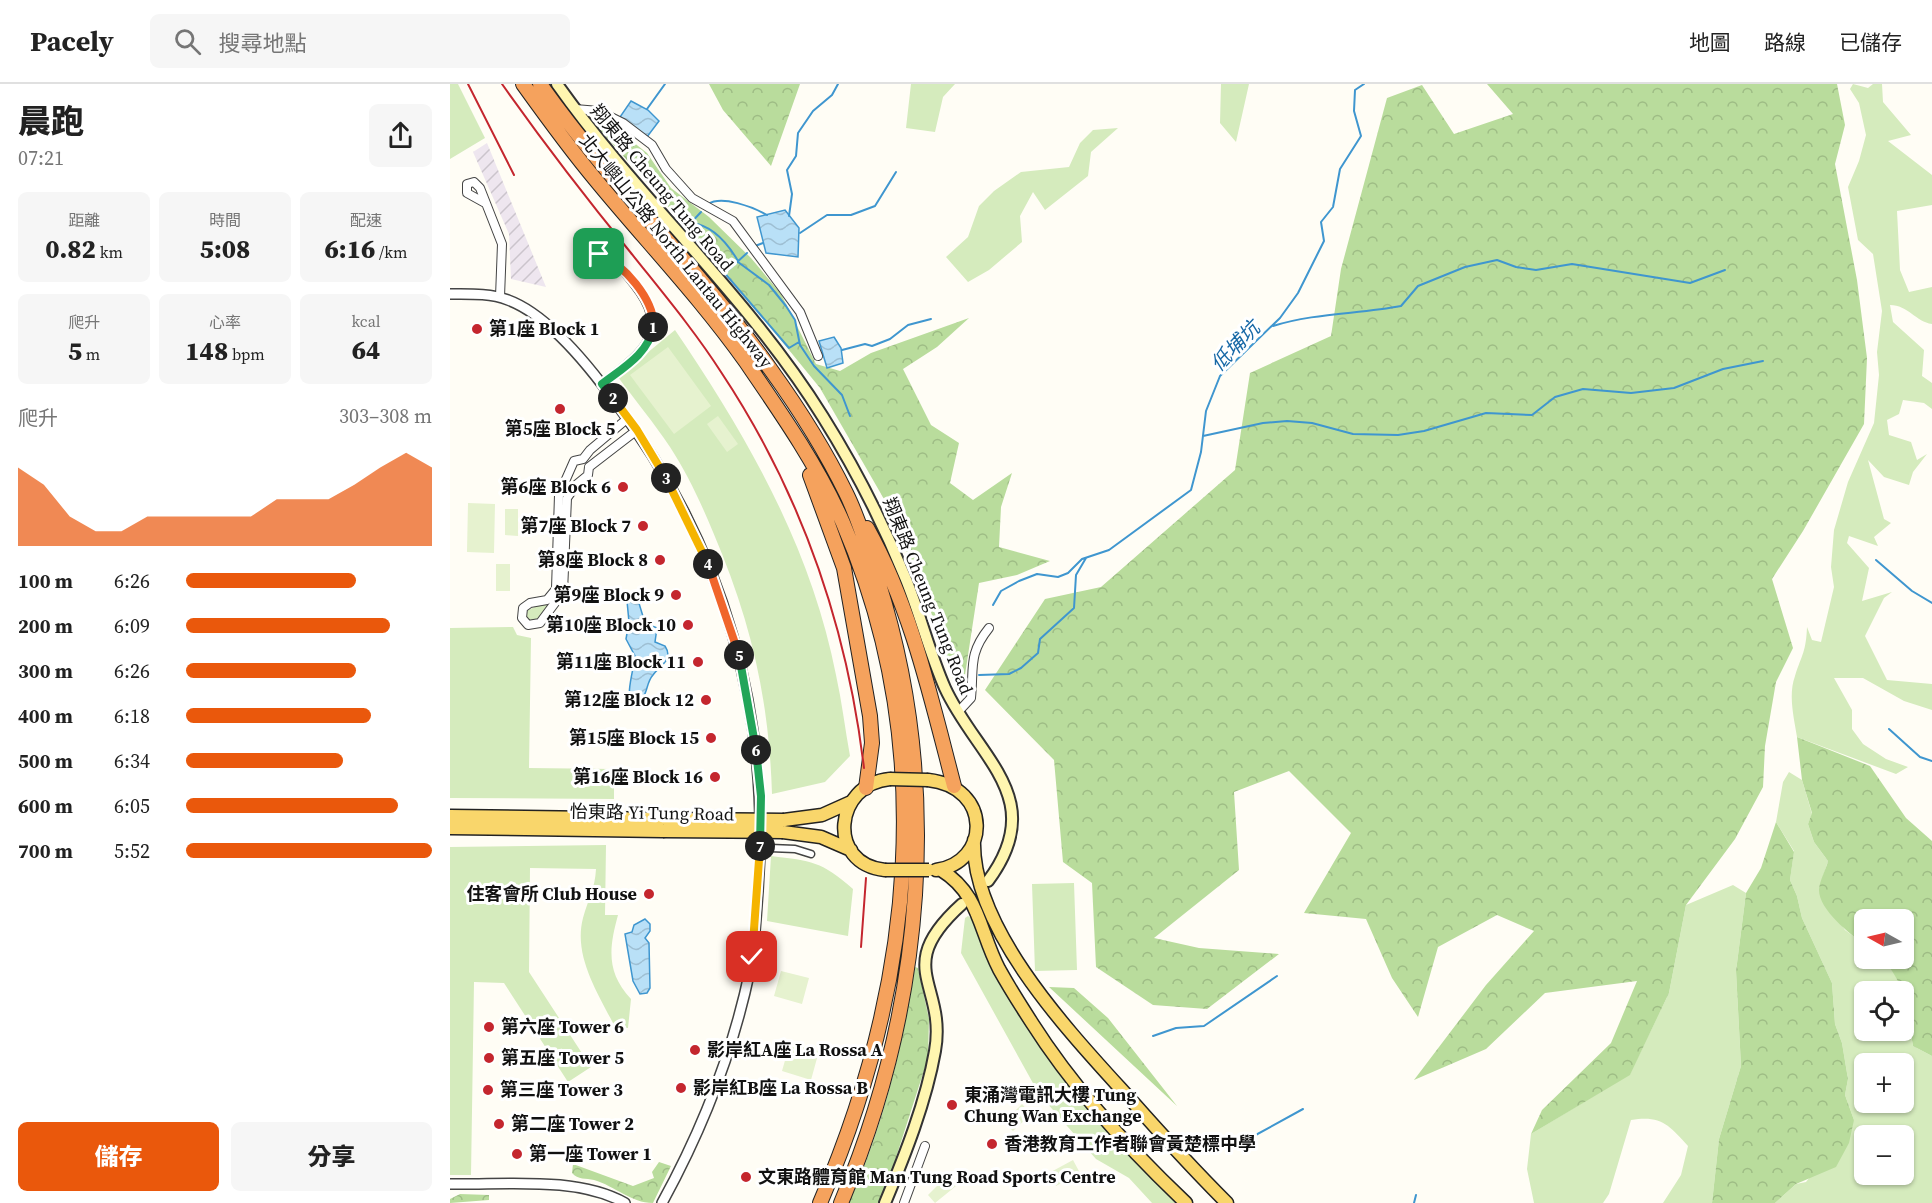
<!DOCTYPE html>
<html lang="zh-TW">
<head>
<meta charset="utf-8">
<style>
	:root { --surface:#fff; --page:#f6f6f6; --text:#222; --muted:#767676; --line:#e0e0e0; --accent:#ea580c }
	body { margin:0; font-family:"Source Serif 4","Noto Sans TC",serif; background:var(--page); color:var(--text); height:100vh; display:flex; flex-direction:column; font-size:22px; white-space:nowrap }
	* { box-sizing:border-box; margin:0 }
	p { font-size:20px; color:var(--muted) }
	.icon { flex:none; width:33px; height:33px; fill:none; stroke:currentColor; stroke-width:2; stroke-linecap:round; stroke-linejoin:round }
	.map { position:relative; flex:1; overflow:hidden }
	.details { display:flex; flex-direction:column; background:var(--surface); width:450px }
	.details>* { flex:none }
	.needle { width:39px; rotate:278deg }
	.fabs { position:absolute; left:1404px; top:825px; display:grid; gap:12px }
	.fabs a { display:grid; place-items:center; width:60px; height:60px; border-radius:9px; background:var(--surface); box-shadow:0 2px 4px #0004; font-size:30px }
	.pin { position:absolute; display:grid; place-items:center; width:51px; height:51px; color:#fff; margin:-26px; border-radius:12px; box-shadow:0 3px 9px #0006 }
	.km { position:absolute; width:30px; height:30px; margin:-15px; border-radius:50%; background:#222; color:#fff; font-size:16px; line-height:30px; text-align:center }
	.round { display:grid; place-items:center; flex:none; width:63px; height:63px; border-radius:9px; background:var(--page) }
	.head { display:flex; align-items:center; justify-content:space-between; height:102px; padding:0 18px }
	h1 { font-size:33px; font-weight:800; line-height:45px }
	.stats { display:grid; grid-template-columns:repeat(3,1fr); gap:9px; height:102px; padding:6px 18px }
	.stats div { display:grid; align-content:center; border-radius:9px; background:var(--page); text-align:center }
	.stats b { font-size:26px; font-weight:800 }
	.stats small { font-size:16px; font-weight:400 }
	.stats p { font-size:16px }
	.chart { height:168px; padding:12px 18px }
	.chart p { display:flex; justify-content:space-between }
	.chart svg { width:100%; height:108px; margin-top:6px; fill:var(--accent); opacity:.7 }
	.button { display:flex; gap:12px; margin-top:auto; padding:12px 18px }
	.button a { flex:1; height:69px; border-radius:9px; background:var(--accent); color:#fff; font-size:24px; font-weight:800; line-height:69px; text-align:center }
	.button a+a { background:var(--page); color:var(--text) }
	ul { padding:0 18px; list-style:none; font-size:20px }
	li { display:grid; grid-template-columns:96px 72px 1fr; align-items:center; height:45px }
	li i { height:15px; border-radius:8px; background:var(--accent) }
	header { display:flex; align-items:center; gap:36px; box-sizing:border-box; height:84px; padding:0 30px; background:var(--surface); border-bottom:2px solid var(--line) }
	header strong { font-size:28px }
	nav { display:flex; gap:33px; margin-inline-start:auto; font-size:21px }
	.search { width:420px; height:54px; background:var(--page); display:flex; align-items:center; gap:15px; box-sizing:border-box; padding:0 21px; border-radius:9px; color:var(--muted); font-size:22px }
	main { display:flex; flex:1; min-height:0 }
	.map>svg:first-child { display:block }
</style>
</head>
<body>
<header>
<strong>Pacely</strong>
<div class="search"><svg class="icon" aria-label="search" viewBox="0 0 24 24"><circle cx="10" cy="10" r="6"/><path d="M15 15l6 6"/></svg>搜尋地點</div>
<nav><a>地圖</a><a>路線</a><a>已儲存</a></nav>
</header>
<main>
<section class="details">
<div class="head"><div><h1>晨跑</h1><p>07:21</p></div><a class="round"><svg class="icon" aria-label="share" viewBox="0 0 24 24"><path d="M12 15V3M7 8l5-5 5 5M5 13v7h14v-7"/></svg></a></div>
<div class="stats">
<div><p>距離</p><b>0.82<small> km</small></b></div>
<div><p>時間</p><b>5:08</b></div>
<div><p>配速</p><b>6:16<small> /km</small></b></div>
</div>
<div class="stats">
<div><p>爬升</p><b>5<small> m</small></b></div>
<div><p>心率</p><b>148<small> bpm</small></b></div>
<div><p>kcal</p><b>64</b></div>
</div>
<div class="chart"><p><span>爬升</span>303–308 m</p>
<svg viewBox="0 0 160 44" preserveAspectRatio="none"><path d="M0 44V12L10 19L20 32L30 38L40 38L50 32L60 32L70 32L80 32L90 32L100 25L110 25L120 25L130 19L140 12L150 6L160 12V44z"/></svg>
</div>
<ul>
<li><b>100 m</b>6:26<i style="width:69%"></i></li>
<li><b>200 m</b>6:09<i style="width:83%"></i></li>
<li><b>300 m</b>6:26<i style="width:69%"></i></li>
<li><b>400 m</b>6:18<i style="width:75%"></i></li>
<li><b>500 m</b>6:34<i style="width:64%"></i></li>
<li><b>600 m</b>6:05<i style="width:86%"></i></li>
<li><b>700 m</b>5:52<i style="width:100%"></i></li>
</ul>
<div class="button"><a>儲存</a><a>分享</a></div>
</section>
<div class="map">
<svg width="1482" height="1119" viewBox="0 0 1482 1119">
	<defs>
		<pattern id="industrial-furrows" width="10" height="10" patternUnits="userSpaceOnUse" patternTransform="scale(1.5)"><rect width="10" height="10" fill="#eee6ef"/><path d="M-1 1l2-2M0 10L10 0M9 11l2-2" fill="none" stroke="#cbc4cc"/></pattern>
		<pattern id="forest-crowns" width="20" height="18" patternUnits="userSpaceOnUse" patternTransform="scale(1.5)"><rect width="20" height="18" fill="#b9dc9c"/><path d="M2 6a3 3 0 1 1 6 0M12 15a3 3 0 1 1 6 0" fill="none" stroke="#9ebc85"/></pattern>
		<pattern id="water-waves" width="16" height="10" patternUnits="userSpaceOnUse" patternTransform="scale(1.5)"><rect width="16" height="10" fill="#b9e0f7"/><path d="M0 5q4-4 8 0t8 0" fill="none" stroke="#9ebfd3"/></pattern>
	</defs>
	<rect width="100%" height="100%" fill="#fffdf5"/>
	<path fill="url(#industrial-furrows)" d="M37 59 96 203 61 195 59 150 23 68Z"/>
	<path fill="#d5ebbd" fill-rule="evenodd" d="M0 0H8L35 54 0 75Z
		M461 0H505L493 13 485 48 456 44Z
		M771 0H799L786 58 770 39Z
		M1403 0 1418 4 1423 0H1432L1433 18 1461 51 1438 57 1482 91V121L1447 127 1450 186 1459 208 1482 203V240C1466 238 1458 221 1440 221L1443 238 1474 266 1472 292 1482 299V325L1474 319 1453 316 1449 330 1437 336 1439 351 1461 358 1467 376 1477 370 1463 388 1459 401 1434 393 1418 376 1434 435 1441 439 1424 453 1428 462 1399 452 1397 459 1419 484 1412 517 1442 508 1434 514 1415 552 1437 596 1482 600V626L1454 617 1413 594H1384L1402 626V645L1413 660 1436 675 1458 683 1446 690 1347 653C1344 634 1338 611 1345 592 1352 570 1356 568 1357 543L1362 556 1371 558 1384 503 1381 483 1384 446 1398 398 1424 339 1429 291 1427 268 1432 227 1423 170 1408 156 1398 103 1409 77 1416 51 1409 19 1400 5Z
		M668 44 641 68 638 92 595 126 583 108 570 132 572 158 539 186 518 198 496 173 518 153 529 122 544 107 571 88 619 83 630 59 643 46Z
		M225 246C297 352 361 463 386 591 392 618 395 645 400 672L375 698 322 710C319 614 301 537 263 448 251 419 237 389 220 363 204 339 185 316 168 293Z
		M110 497 111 507 89 536 80 538 76 535V527L104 514Z
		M63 543 67 551 81 554 79 684 164 685V715L0 714V544Z
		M1339 688 1352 696 1362 730 1358 740 1364 758 1378 777 1369 805 1395 846 1414 860V874L1432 875 1443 885 1452 907 1414 908V946H1454V911L1463 962 1482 972V1119H1325L1346 1100 1356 1098 1404 1036 1395 1011 1398 995 1392 959 1385 940 1382 899 1352 834 1347 812 1340 796 1344 767 1326 738 1333 698ZM1414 980H1454V1018H1414ZM1414 1052H1454V1090H1414Z
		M156 761 155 831H168C159 864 156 888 181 915L178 944 165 943C148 909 123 872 133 834 138 815 145 805 146 785L80 784 79 888 141 983 118 998 54 899 24 898 21 1091H0V763Z
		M321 772C362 777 371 777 403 805L398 852 317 837Z
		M624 799 627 886 585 887 582 800Z
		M1283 801 1296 809 1286 887 1291 982 1269 1055 1262 1119H1213L1231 1091 1238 1062C1219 1041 1211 1031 1181 1036L1159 1110 1153 1119H1084L1077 1085 1081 1050 1180 990 1219 909 1236 821Z
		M518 832 521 834 561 916 730 1119H702L679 1094 646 1075 589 1010 511 869 515 834Z"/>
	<path fill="url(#forest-crowns)" d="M259 0H350L321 82 273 26Z
		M1037 0H1387L1395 41 1385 80 1407 196 1417 274 1414 340 1353 447 1322 495 1343 564 1326 598 1315 662 1313 703 1285 755 1236 821 1219 909 1180 991 1081 1050 1092 1026 1161 959 1187 897 1095 909 1036 965 964 996 1036 901 1084 847 1047 831 988 863 968 933 942 894 916 835 854 829 901 749 839 687 784 708 789 786 704 854 749 864 829 870 757 925 703 921 646 883 642 799 613 778 604 676 535 606 595 515 651 503 785 386 800 289 881 252 891 185 937 14 972 1 1004 50 1063 30Z
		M155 36 197 69 221 104 259 133 301 174 331 210 366 280 390 287 421 269 519 234 487 263 453 285 481 341 509 359 500 399 523 416 562 389 551 423 549 463 600 477 567 491 529 499 513 604 504 598 479 522 438 422 370 304 262 172 144 39Z
		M1347 653 1420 682 1456 734 1482 757V972L1463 962C1457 930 1456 898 1432 875L1454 874V836H1414V860C1400 850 1368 825 1369 805 1370 796 1376 785 1378 777L1364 758 1358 740 1362 729 1352 696Z
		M1326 738 1344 768 1340 796 1347 812 1352 834 1382 899 1385 940 1392 959 1398 995 1395 1011 1404 1036 1399 1059 1386 1083 1346 1100 1325 1119H1262L1269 1055 1291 982 1286 887 1296 809 1311 784Z
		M465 883 468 884 479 935 478 974 441 1089 429 1119H399C432 1045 453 963 465 883Z
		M599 903 624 904 658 934 727 1022Z
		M209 1078 221 1082 203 1119C181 1119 165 1102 144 1096 136 1094 128 1096 122 1089L123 1080 183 1102 204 1094 202 1088Z
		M10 1110 39 1111V1116L0 1119V1115Z"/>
	<path fill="#e6f2cf" d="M218 263 261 322 224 350 180 291Z
		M268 332 288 360 277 368 257 340Z
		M18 419 45 420 44 469 17 468Z
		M55 425H68V452L55 451Z
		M46 480H60V507H46Z
		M331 887 359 894 352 920 324 912Z
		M340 959 369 967 361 996 332 987Z
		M572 1020 581 1030 563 1047 554 1038Z
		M623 1076 630 1089 606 1102 599 1089Z
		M497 1092 506 1102 485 1119 478 1111Z"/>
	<path fill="url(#water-waves)" stroke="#3f96cf" stroke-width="1.5" d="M181 17 198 26 209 37 197 53 170 33Z
		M335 126 349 144 348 173 316 169 307 133Z
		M384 253 391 264 393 279 377 284 369 257Z
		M190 509 188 516 195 539 207 544 205 558 215 562C224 576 210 581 203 591 194 601 200 615 182 621 175 610 184 585 185 572L176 555 179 538 177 517 182 511Z
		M195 835 200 840V847L195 854 199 859 200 904 197 909 190 910 183 897 175 850 182 848 184 841Z"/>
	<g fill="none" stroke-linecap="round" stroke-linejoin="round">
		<path stroke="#3f96cf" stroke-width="2" d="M197 25 215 0
			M149 44 157 39 170 46
			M258 120C272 111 303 123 317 131
			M251 128 236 144 339 264 349 258
			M339 132 342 110 337 86 346 72 348 49 363 27 382 11 388 0
			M241 139C263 141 278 160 288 177
			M350 149 377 131H401L425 122 446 88
			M305 162 313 159
			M288 178 319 201 336 222 345 236 350 261 364 282 392 311 400 332
			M274 190 297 169
			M823 242C864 229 909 230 951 222L968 202 1015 183 1047 176 1066 183 1086 186 1122 180 1240 199 1275 186
			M392 266 415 260 422 262 440 255 458 241 481 235
			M753 352 813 339 837 337 862 339 903 350 948 351 974 347 1036 329 1082 331 1105 313 1133 305 1181 309 1224 304 1273 285 1313 277
			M1426 476 1462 507 1482 519
			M543 521 551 507 569 497 587 490 608 493 618 489 632 475 659 466 741 406 751 368 756 327 770 292 830 234 848 209 874 157 871 138 883 123 890 85 911 52 904 27 905 6 914 0
			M529 591 559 590 571 584 588 569 590 555 624 524 626 491 636 474
			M1439 645 1470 673 1482 677
			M703 952 726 944 754 942 827 892
			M786 1058 802 1053 853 1025
			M964 1119 966 1111"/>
		<g stroke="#444" stroke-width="9">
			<path id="pedestrian" d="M320 764 345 765 361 770"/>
		</g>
		<g stroke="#444" stroke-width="10">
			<path id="minor" d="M125 25 149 27 173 39 202 61 216 85 242 114 283 137 350 228 368 272
				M35 119 17 109V100L24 98 30 104 52 160 50 213
				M149 170C166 176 173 186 184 200 223 249 192 269 152 300
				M139 383 138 391 127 400 117 414 113 508 90 539 78 541 72 534 73 524 80 519 97 516 106 505 109 411 124 377 133 375 140 366 178 334
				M139 383 187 346
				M508 628 521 614C524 584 518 570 539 544
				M454 1119 475 1062"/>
		</g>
		<g stroke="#444" stroke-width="12">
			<path id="tertiary" d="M0 210C19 210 40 209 58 216 99 231 143 287 168 322 274 463 321 631 308 807 306 833 305 860 300 886 283 968 252 1046 212 1119
				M0 1100C55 1101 127 1092 175 1119"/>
		</g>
		<g stroke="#333" stroke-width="14">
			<path id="secondary" d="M107 0C189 116 298 212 373 333 405 384 432 437 455 493 470 529 479 568 495 604 527 674 600 714 538 797
				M435 1119C455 1071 476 1018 485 967 497 899 441 884 512 820"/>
		</g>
		<g stroke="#222" stroke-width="15">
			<path id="primary" d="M478 696C543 703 540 779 486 786
				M0 732 214 735
				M334 736 372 731 401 718
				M0 744 213 747
				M333 748 371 753 401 766
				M524 756C521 846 623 952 681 1016 712 1051 744 1086 777 1119
				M435 786C376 780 384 700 440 695
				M491 786C530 810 529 847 549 885 559 903 571 922 582 939 624 1005 679 1065 736 1119"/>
		</g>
		<g stroke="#222" stroke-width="16">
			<path id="motorway" d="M73 0C96 32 119 64 145 95 195 156 250 213 296 278 331 329 368 382 393 439 489 662 464 901 370 1119
				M90 0C161 101 251 186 321 286 349 325 375 366 396 409 410 437 418 467 428 497 493 702 474 922 391 1119
				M360 391 394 484 420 632 422 659 416 704
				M417 444C461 523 481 614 504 702"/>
		</g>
		<use href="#pedestrian" stroke="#fff" stroke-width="6"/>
		<use href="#minor" stroke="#fff" stroke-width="8"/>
		<use href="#tertiary" stroke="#fff" stroke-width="9"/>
		<use href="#secondary" stroke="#fff6b0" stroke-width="10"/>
		<use href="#primary" stroke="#f9d66b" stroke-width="12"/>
		<use href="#motorway" stroke="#f5a25d" stroke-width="14"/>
		<path stroke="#c4262e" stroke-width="2" d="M18 0 64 91
			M52 0C93 58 136 114 181 169 212 208 244 246 271 288 350 407 397 542 414 684
			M411 863 416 794"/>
		<g stroke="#222" stroke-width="15" stroke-linecap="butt">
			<path id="primary-bridge" d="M440 695 478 696
				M214 735 334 736
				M213 747 333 748
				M435 786H479"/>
		</g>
		<use href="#primary-bridge" stroke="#f9d66b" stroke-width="12"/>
	</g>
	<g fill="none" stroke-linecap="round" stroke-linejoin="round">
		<g stroke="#fff" stroke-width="12">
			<path id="split-1" d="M149 170C172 178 206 217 203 243"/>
		</g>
		<g stroke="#fff" stroke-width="12">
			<path id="split-2" d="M163 314 152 300C171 285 199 270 203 243"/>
		</g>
		<g stroke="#fff" stroke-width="12">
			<path id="split-3" d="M163 314 187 346 216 394"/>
		</g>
		<g stroke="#fff" stroke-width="12">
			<path id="split-4" d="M216 394 258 480"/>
		</g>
		<g stroke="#fff" stroke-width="12">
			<path id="split-5" d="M258 480 289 571"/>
		</g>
		<g stroke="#fff" stroke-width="12">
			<path id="split-6" d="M289 571 306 666"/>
		</g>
		<g stroke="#fff" stroke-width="12">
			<path id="split-7" d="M306 666 311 712 310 762"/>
		</g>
		<g stroke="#fff" stroke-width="12">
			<path id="split-8" d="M302 873 310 762"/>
		</g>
		<use href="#split-1" stroke="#f0652b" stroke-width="8"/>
		<use href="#split-2" stroke="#22a559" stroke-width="8"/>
		<use href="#split-3" stroke="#f5b400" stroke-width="8"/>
		<use href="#split-4" stroke="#f5b400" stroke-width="8"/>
		<use href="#split-5" stroke="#f0652b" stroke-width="8"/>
		<use href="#split-6" stroke="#22a559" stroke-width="8"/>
		<use href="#split-7" stroke="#22a559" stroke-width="8"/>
		<use href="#split-8" stroke="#f5b400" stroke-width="8"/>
	</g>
	<g fill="#c4262e" stroke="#fff" stroke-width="2">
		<circle cx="27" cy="245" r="6"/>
		<circle cx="110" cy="325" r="6"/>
		<circle cx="173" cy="403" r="6"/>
		<circle cx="193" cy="442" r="6"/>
		<circle cx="210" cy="476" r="6"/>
		<circle cx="226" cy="511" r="6"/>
		<circle cx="238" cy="541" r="6"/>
		<circle cx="248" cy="578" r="6"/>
		<circle cx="256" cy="616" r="6"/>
		<circle cx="261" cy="654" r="6"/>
		<circle cx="265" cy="693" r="6"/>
		<circle cx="199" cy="810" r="6"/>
		<circle cx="39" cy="943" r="6"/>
		<circle cx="245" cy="966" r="6"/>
		<circle cx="39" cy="974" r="6"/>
		<circle cx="231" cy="1004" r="6"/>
		<circle cx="38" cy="1006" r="6"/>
		<circle cx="502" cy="1021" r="6"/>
		<circle cx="49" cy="1040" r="6"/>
		<circle cx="542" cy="1060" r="6"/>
		<circle cx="67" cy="1070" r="6"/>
		<circle cx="296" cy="1093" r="6"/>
	</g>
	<g text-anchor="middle" stroke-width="6" stroke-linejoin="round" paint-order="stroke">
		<g font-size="18" fill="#111" stroke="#fff">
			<text transform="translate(212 104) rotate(50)" y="6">翔東路 Cheung Tung Road</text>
			<text transform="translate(226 167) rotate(51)" y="6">北大嶼山公路 North Lantau Highway</text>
			<text transform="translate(478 512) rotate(68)" y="6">翔東路 Cheung Tung Road</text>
			<text transform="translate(202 729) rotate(1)" y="6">怡東路 Yi Tung Road</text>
		</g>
		<g font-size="18" font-weight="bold" fill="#111" stroke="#fff" text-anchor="start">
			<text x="39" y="251">第1座 Block 1</text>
			<text x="110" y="351" text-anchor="middle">第5座 Block 5</text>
			<text x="161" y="409" text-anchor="end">第6座 Block 6</text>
			<text x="181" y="448" text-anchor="end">第7座 Block 7</text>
			<text x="198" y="482" text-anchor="end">第8座 Block 8</text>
			<text x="214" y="517" text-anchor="end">第9座 Block 9</text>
			<text x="226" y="547" text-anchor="end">第10座 Block 10</text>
			<text x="236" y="584" text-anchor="end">第11座 Block 11</text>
			<text x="244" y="622" text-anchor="end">第12座 Block 12</text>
			<text x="249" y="660" text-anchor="end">第15座 Block 15</text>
			<text x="253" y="699" text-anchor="end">第16座 Block 16</text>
			<text x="187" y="816" text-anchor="end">住客會所 Club House</text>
			<text x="51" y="949">第六座 Tower 6</text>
			<text x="257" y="972">影岸紅A座 La Rossa A</text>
			<text x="51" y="980">第五座 Tower 5</text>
			<text x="243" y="1010">影岸紅B座 La Rossa B</text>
			<text x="50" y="1012">第三座 Tower 3</text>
			<text x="514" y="1017">東涌灣電訊大樓 Tung<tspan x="514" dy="21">Chung Wan Exchange</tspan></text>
			<text x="61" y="1046">第二座 Tower 2</text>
			<text x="554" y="1066">香港教育工作者聯會黃楚標中學</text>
			<text x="79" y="1076">第一座 Tower 1</text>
			<text x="308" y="1099">文東路體育館 Man Tung Road Sports Centre</text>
		</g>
		<g font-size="20" font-style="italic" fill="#1768a6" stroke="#fff">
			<text transform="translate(785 262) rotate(-46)" y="7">低埔坑</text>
		</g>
	</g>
</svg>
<div class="fabs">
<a><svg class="needle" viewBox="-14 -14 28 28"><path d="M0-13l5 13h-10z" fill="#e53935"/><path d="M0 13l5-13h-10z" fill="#767676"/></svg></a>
<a><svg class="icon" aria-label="locate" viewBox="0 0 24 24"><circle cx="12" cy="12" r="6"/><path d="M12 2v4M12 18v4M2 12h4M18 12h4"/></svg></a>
<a>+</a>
<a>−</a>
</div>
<div class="pin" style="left:149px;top:170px;background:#1e9e55"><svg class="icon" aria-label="arrive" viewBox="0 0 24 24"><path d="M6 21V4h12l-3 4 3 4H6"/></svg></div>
<div class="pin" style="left:302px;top:873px;background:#d93025"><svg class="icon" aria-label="check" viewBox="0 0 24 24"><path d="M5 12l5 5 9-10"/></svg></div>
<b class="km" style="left:203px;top:243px">1</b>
<b class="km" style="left:163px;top:314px">2</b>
<b class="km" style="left:216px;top:394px">3</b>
<b class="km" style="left:258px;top:480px">4</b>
<b class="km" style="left:289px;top:571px">5</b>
<b class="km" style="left:306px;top:666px">6</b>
<b class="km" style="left:310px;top:762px">7</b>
</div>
</main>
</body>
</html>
